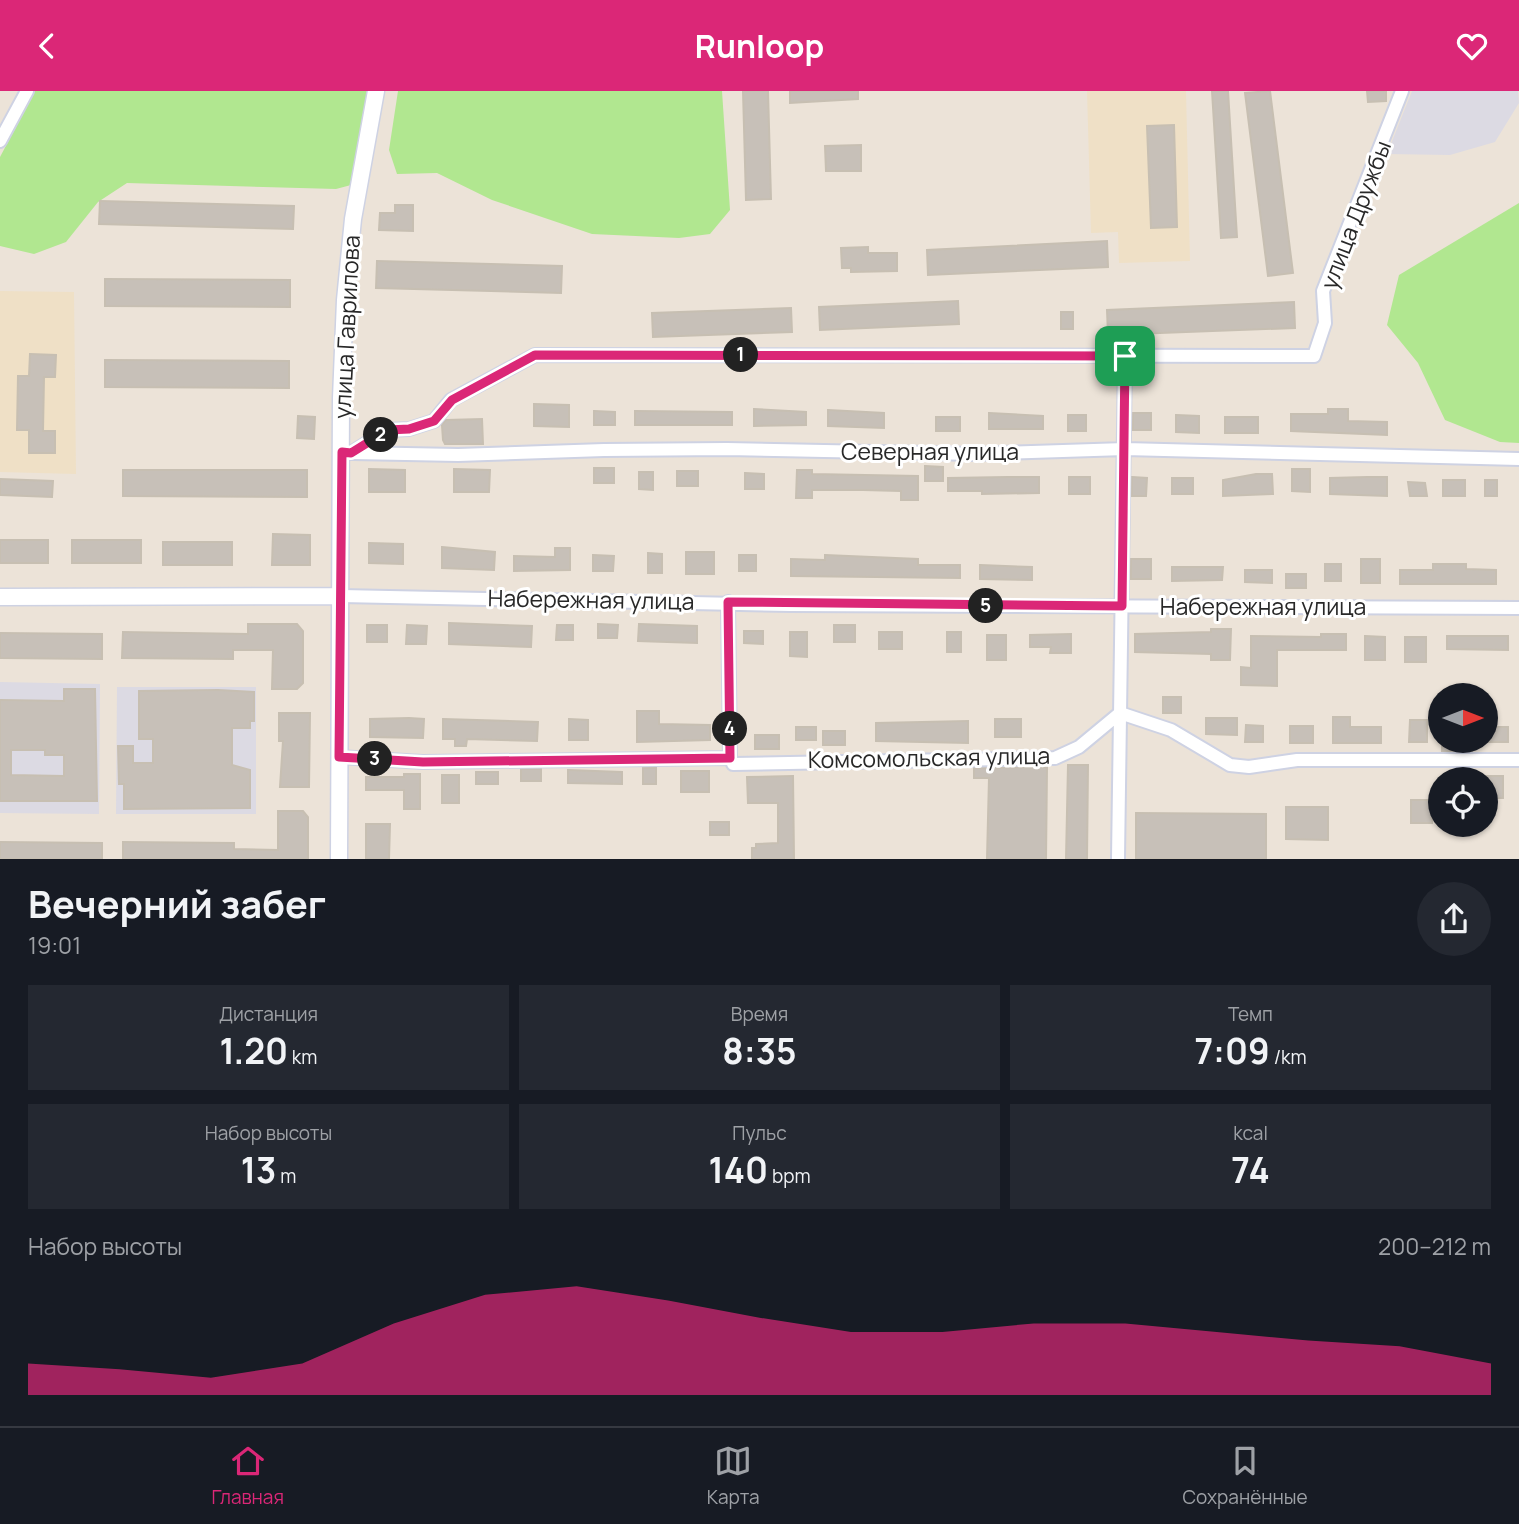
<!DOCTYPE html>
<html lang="ru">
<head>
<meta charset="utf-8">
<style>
	:root { --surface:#171b24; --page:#242831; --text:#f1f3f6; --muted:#9ea1a6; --line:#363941; --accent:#db2777 }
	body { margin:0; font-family:Manrope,sans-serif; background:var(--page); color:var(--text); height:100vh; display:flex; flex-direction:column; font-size:26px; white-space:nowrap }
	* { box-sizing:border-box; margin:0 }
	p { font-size:23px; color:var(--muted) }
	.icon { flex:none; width:38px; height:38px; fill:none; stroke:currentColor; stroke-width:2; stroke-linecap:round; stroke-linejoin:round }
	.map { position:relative; height:768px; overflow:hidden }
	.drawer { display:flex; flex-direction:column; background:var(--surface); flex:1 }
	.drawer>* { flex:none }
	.needle { width:46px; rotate:90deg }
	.controls { position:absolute; left:1428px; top:592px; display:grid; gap:14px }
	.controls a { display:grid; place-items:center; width:70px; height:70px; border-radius:50%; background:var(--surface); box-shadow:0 2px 5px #0004; font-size:35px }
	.pin { position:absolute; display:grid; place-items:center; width:60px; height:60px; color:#fff; margin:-30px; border-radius:14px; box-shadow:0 4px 10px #0006 }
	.km { position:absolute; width:35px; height:35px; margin:-18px; border-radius:50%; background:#222; color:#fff; font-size:19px; line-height:35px; text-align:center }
	.round { display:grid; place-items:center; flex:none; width:74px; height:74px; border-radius:37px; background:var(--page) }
	.head { display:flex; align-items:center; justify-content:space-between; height:119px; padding:0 28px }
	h1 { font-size:38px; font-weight:700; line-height:52px }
	.stats { display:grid; grid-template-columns:repeat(3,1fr); gap:10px; height:119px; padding:7px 28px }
	.stats div { display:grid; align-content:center; border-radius:0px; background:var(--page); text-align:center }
	.stats b { font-size:35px; font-weight:700 }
	.stats small { font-size:19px; font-weight:400 }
	.stats p { font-size:19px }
	.chart { height:196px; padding:14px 28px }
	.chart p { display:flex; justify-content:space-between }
	.chart svg { width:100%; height:126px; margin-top:7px; fill:var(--accent); opacity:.7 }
	header { display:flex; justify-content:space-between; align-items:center; height:91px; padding:0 28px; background:var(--accent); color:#fff; font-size:32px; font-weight:700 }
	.menu { display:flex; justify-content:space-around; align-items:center; height:98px; border-top:2px solid var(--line); background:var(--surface); font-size:19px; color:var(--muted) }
	.menu a { display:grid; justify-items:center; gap:4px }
	.menu .active { color:var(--accent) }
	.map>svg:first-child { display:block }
</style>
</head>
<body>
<header><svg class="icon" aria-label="back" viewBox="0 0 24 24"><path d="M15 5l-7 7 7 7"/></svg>Runloop<svg class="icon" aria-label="heart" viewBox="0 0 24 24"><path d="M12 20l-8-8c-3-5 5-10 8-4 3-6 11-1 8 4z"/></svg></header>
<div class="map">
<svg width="1519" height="768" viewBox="0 0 1519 768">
	<rect width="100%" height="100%" fill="#ece3d8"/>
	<path fill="#dcdae3" d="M1412 0H1518L1519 12 1495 51 1450 64 1387 63Z
		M0 591 100 593 99 723 0 722Z
		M117 596H256V723H116Z"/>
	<path fill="#efe0c6" d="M1087 0H1186L1190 170 1119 172 1118 141 1091 142Z
		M0 200 74 201 76 383 0 381Z"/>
	<path fill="#b1e790" d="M35 0H368L351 94 336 98 127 92 98 111 66 151 34 163 0 155V66Z
		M398 0H722L730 119 710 143 679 147 592 143 492 109 437 82 397 83 389 59Z
		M1519 112V352L1500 351 1445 329 1418 272 1387 234 1399 184Z"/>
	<path fill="#c7c0b8" stroke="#c7bfb2" stroke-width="2" fill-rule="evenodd" d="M743 0H768L771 108 746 109Z
		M790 0H858V8L790 12Z
		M1212 0H1228L1237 146 1221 147Z
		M1270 0 1293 182 1268 185 1245 2Z
		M1367 0H1386V10L1368 11Z
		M1174 34 1177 136 1151 137 1147 35Z
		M861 54V80H826L825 55Z
		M100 110 294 115 293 138 99 133Z
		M395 114H413V140L379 139 380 122H395Z
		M1107 150 1108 176 928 184 927 159Z
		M868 156V162H897V180L851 181V177H842L841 157Z
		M377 170 562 175 561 202 376 197Z
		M105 188 290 189V216L105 215Z
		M958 210 959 233 820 239 819 216Z
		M1294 211 1295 237 1108 244 1107 219Z
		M791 217 792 241 653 246 652 222Z
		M1061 221H1073V238H1061Z
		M30 263 56 264 55 286H44L43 340H55V362H29V339H17L18 285H29Z
		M105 269 289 270V297L105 296Z
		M534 313 569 314V336L534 335Z
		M754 318 806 321V334L754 335Z
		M1328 318H1348V330L1387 331V344L1291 340V323H1328Z
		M828 319 884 322V337L828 335Z
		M594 320 615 321V334H594Z
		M635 320 732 321V334H635Z
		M989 322 1043 325V338H989Z
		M1133 322H1151V339H1133Z
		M1068 324H1086V340H1068Z
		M1176 324 1199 325V342L1176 341Z
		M298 325 315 326 314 348 297 347Z
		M936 326H960V340H936Z
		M1225 326H1258V342H1225Z
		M482 328 483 353H445L443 349 442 334 446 329Z
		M925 375 943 376V390H925Z
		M594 377H614V392H594Z
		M369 378 405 379V401H369Z
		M454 378 490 379 489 401H454Z
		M1292 378H1310V401L1292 400Z
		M123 379H307V406L123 405Z
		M797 379H812V383L918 385V409H901V400L863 399H812V407H796Z
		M677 380H698V395H677Z
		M639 381H653V399L639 398Z
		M745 382 764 383V398H745Z
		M1256 383H1272L1273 403 1223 405V389Z
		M1008 386H1039V402L982 403V400H948V387Z
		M1069 386H1090V403H1069Z
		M1132 386 1147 387 1146 405H1132Z
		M1367 386H1387V405L1330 403V387Z
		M1172 387H1193V403H1172Z
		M0 388 53 390 52 406 0 404Z
		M1443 389H1465V405H1443Z
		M1485 389H1497V405H1485Z
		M1408 391 1425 392 1427 405H1410Z
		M273 443 310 444V474H272Z
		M0 449H48V472H0Z
		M72 449H141V472H72Z
		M163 451H232V474H163Z
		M369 452 403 453V473L369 472Z
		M442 456 495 461 494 479 442 477Z
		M555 457H570V479L514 480V465L555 466Z
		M686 461H714V483H686Z
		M648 462 662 463V482H648Z
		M593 464 614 465 613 480H593Z
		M739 464H756V480H739Z
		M825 464 918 468V474H960V487L791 485V468L825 469Z
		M1131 468H1151V488H1131Z
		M1361 468H1380V492H1361Z
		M1325 473H1341V490H1325Z
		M1433 473H1466V478L1496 479V493H1400V479H1433Z
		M980 474 1032 476V489L980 488Z
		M1172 476H1223L1222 489 1172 490Z
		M1245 479H1272V492L1245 491Z
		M1286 483H1306V497H1286Z
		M449 532 532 535 531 556 449 553Z
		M248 533H297L303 540V592L297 598H272L273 559H233V568L122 567 123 541 248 543Z
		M598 533 618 534 617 547H598Z
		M639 533 697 535V552L638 550Z
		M367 534H387V551H367Z
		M407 534 427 535 426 553H406Z
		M557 534H573V549H556Z
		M834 534H855V551H834Z
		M1211 538H1231L1230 569H1211V563L1135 561V543L1211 541Z
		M744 540H763V553L744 552Z
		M790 541H807V566L790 565Z
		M879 541H902V558H879Z
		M947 541H961V561H947Z
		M0 542 102 543V568L0 567Z
		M1071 543V562H1050L1051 556H1030V544Z
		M1321 543H1346V559H1277V595L1241 594V576L1251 577V545L1321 546Z
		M987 544H1006V569H987Z
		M1365 545 1385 546V569H1365Z
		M1447 545H1508V559L1447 558Z
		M1405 546H1426V571H1405Z
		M64 598H95L97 710H0V609L64 610ZM11 659H45V664H64V685L11 684Z
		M218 599 254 601V630H250V637H232V674L250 679V717L124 718V693H119L118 655H133V672H153V648H139V600Z
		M1163 606H1181V622H1163Z
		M637 620H659V633L710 634V649L637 651Z
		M279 622H310L309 696H280L283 650H279Z
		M1333 626H1350V636H1381V652H1333Z
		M409 627 424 628 423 647 370 646V628Z
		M1206 627H1237V644L1206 643Z
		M443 628 538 631 537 650 467 648 466 655H455V648H443Z
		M569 628 588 629V649H569Z
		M995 628H1021V646H995Z
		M1410 629H1427V651H1409Z
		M968 630V652L876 650V632Z
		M1246 634 1263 635V651H1245Z
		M1290 635H1313V652H1290Z
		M796 636H816V649H796Z
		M1486 636H1508V651H1486Z
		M823 640H845V654H823Z
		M755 644H779V658H755Z
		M1442 649H1472V660H1442Z
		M1068 674H1088L1087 768H1066Z
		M1047 676 1046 768H987L989 687H974V677Z
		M643 677H656V693H643Z
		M521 678H541V690H521Z
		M568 679 622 681V693L568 692Z
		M681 680H709V701H681Z
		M476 681H498V693H476Z
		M404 683H420V718H404V699H366V686H404Z
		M442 684H459V712H442Z
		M793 685 794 768H752V757H756V753L778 752V712H748L747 686Z
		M1486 685H1503V707H1486Z
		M1411 709H1432V732H1411Z
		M1286 716H1328V749L1286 748Z
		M278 720H303L308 726V768H123V751L234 752V758L278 759Z
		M1136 722 1266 723V768H1136Z
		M710 731H729V744H710Z
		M366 733H390L389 768H366Z
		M0 751 102 752V768H0Z"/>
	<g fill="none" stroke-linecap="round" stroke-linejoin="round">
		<g stroke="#ced2e3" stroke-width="16">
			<path id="minor" d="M0 50 27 0
				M351 362 388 339 409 338 434 330 451 309 535 264 1314 265 1325 232 1323 200 1402 0
				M353 362 458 364 604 359 727 358 974 363 1125 358 1519 368
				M341 505 791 514 1519 517
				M339 666 423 671 730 667 728 511
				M733 673 1055 667 1079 656 1120 622 1171 639 1230 674 1249 676 1297 669H1519
				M1118 768 1125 265"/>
		</g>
		<g stroke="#ced2e3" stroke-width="19">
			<path id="tertiary" d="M0 506 341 505
				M339 768 341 307 345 209 353 128 376 0"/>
		</g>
		<use href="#minor" stroke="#fff" stroke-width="12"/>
		<use href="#tertiary" stroke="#fff" stroke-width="16"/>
	</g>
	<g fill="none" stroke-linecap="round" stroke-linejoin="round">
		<g stroke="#fff" stroke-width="14">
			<path id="route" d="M535 264 1125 265 1122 515 728 511 730 667 423 671 339 666 342 361 351 362 388 339 409 338 434 330 452 309Z"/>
		</g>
		<use href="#route" stroke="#db2777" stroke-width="9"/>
	</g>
	<g text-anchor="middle" stroke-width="6" stroke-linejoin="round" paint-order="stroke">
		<g font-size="23" fill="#282828" stroke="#fff">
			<text transform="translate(1356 124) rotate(-69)" y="8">улица Дружбы</text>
			<text transform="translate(347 236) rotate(-87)" y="8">улица Гаврилова</text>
			<text x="930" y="369">Северная улица</text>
			<text transform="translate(591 509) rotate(1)" y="8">Набережная улица</text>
			<text x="1263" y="524">Набережная улица</text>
			<text transform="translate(929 667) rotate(-1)" y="8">Комсомольская улица</text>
		</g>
	</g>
</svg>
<div class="controls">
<a><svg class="needle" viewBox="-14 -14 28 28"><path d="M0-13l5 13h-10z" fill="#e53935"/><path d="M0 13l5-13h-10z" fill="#9ea1a6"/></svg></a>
<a><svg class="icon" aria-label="locate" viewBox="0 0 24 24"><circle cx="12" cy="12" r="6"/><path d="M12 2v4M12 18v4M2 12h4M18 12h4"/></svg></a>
</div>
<div class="pin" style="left:1125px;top:265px;background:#1e9e55"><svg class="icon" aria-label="arrive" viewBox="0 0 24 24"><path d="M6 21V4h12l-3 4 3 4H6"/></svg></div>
<b class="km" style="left:741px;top:264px">1</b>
<b class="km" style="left:381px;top:344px">2</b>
<b class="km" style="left:375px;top:668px">3</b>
<b class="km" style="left:730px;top:638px">4</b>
<b class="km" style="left:986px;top:515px">5</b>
</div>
<section class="drawer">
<div class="head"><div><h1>Вечерний забег</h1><p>19:01</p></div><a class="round"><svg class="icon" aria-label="share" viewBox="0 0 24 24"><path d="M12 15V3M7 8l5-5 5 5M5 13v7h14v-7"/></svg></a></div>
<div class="stats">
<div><p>Дистанция</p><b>1.20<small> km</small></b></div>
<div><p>Время</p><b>8:35</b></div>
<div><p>Темп</p><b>7:09<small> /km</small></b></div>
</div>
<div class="stats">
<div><p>Набор высоты</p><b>13<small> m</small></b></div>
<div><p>Пульс</p><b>140<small> bpm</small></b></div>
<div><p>kcal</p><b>74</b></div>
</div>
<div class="chart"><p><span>Набор высоты</span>200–212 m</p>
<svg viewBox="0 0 160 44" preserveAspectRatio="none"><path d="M0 44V33L10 35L20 38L30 33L40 19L50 9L60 6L70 11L80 17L90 22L100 22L110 19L120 19L130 22L140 25L150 27L160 33V44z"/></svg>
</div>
</section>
<nav class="menu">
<a class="active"><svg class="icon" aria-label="home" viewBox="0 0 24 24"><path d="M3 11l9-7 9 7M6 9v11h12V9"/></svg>Главная</a>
<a><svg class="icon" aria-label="map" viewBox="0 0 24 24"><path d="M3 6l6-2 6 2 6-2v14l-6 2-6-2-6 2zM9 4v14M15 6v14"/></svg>Карта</a>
<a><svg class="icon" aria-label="saved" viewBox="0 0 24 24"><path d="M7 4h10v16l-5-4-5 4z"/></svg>Сохранённые</a>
</nav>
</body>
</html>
